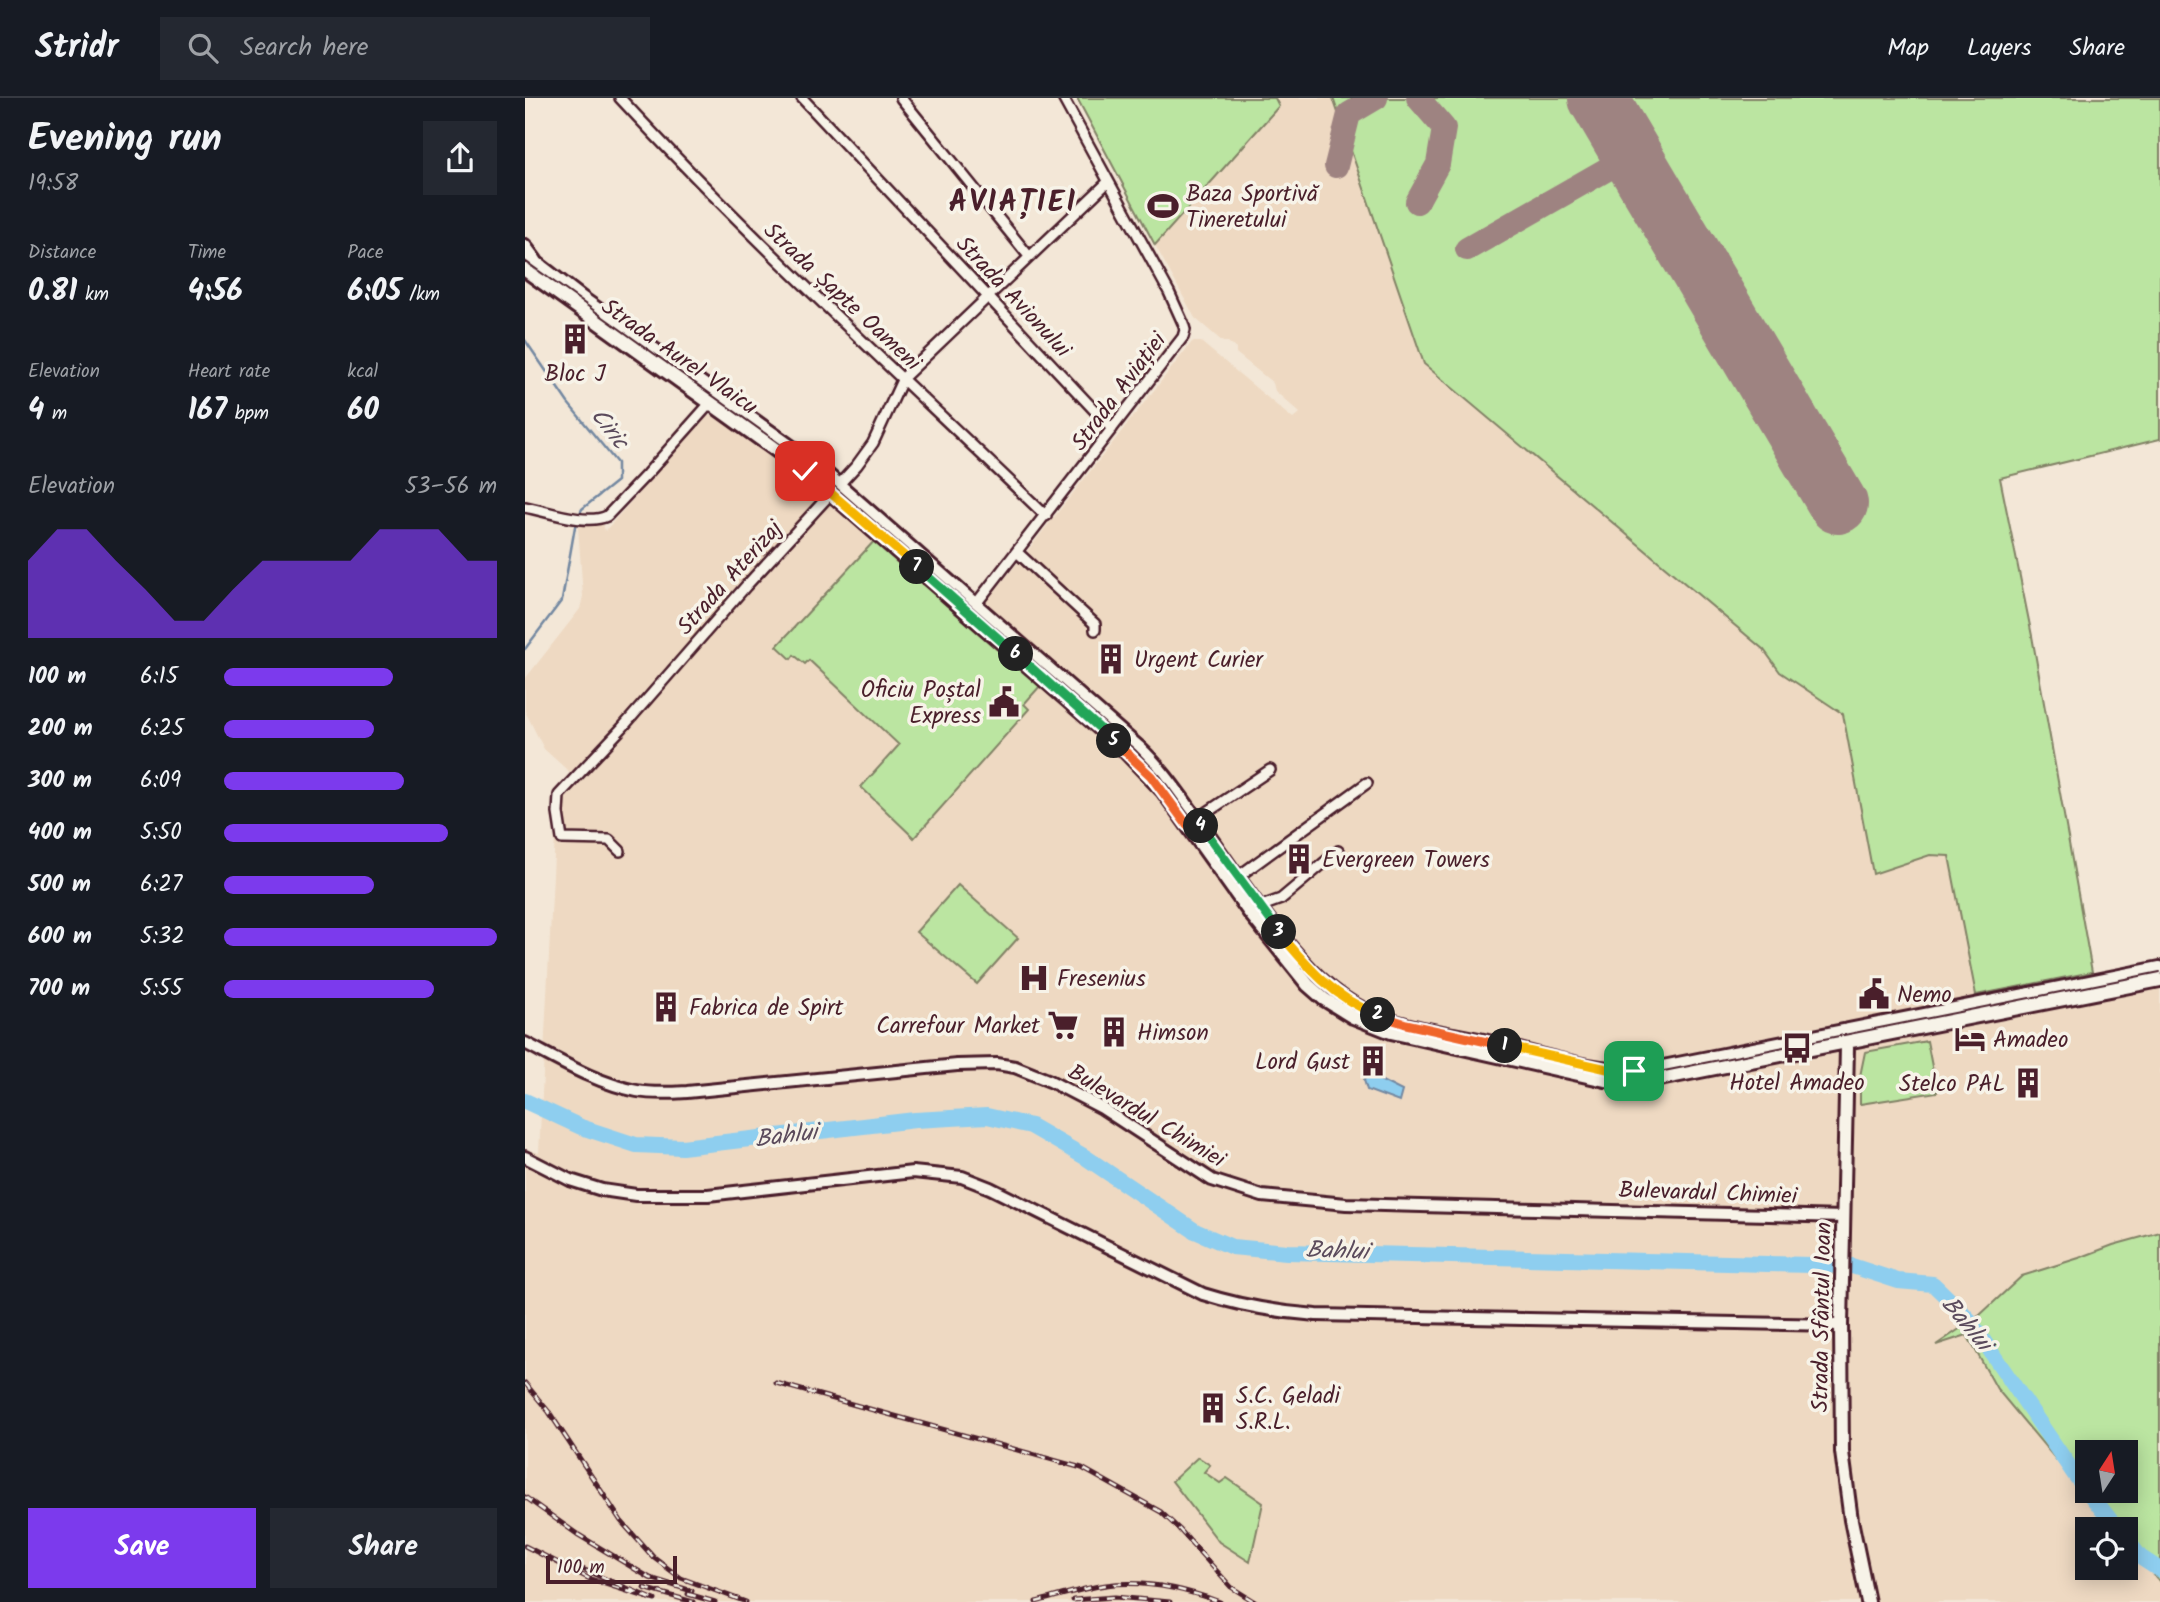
<!DOCTYPE html>
<html lang="en">
<head>
<meta charset="utf-8">
<style>
	:root { --surface:#171b24; --page:#242831; --text:#f1f3f6; --muted:#9ea1a6; --line:#363941; --accent:#7c3aed }
	body { margin:0; font-family:Kalam,sans-serif; background:var(--page); color:var(--text); height:100vh; display:flex; flex-direction:column; font-size:26px; white-space:nowrap }
	* { box-sizing:border-box; margin:0 }
	p { font-size:23px; color:var(--muted) }
	.icon { flex:none; width:38px; height:38px; fill:none; stroke:currentColor; stroke-width:2; stroke-linecap:round; stroke-linejoin:round }
	.map { position:relative; flex:1; overflow:hidden }
	.side { display:flex; flex-direction:column; background:var(--surface); width:525px }
	.side>* { flex:none }
	.needle { width:46px; rotate:12deg }
	.buttons { position:absolute; left:1550px; top:1342px; display:grid; gap:14px }
	.buttons a { display:grid; place-items:center; width:63px; height:63px; border-radius:0px; background:var(--surface); box-shadow:0 4px 18px #0003; font-size:35px }
	.scale { position:absolute; left:21px; bottom:18px; width:131px; box-sizing:border-box; padding-left:7px; border:4px solid #4a1f2b; border-top:0; font-size:19px; line-height:24px; white-space:nowrap; color:#4a1f2b; -webkit-text-stroke:5px #f7f3e8; paint-order:stroke }
	.pin { position:absolute; display:grid; place-items:center; width:60px; height:60px; color:#fff; margin:-30px; border-radius:14px; box-shadow:0 4px 10px #0006 }
	.km { position:absolute; width:35px; height:35px; margin:-18px; border-radius:50%; background:#222; color:#fff; font-size:19px; line-height:35px; text-align:center }
	.round { display:grid; place-items:center; flex:none; width:74px; height:74px; border-radius:0px; background:var(--page) }
	.headline { display:flex; align-items:center; justify-content:space-between; height:119px; padding:0 28px }
	h1 { font-size:38px; font-weight:600; line-height:52px }
	.figures { display:grid; grid-template-columns:repeat(3,1fr); gap:10px; height:119px; padding:7px 28px }
	.figures div { display:grid; align-content:center }
	.figures b { font-size:30px; font-weight:600 }
	.figures small { font-size:19px; font-weight:400 }
	.figures p { font-size:19px }
	.chart { height:196px; padding:14px 28px }
	.chart p { display:flex; justify-content:space-between }
	.chart svg { width:100%; height:126px; margin-top:7px; fill:var(--accent); opacity:.7 }
	.button { display:flex; gap:14px; margin-top:auto; padding:14px 28px }
	.button a { flex:1; height:80px; border-radius:0px; background:var(--accent); color:#fff; font-size:28px; font-weight:600; line-height:80px; text-align:center }
	.button a+a { background:var(--page); color:var(--text) }
	ul { padding:0 28px; list-style:none; font-size:23px }
	li { display:grid; grid-template-columns:112px 84px 1fr; align-items:center; height:52px }
	li i { height:18px; border-radius:9px; background:var(--accent) }
	header { display:flex; align-items:center; gap:42px; box-sizing:border-box; height:98px; padding:0 35px; background:var(--surface); border-bottom:2px solid var(--line) }
	header strong { font-size:33px }
	nav { display:flex; gap:38px; margin-inline-start:auto; font-size:24px }
	.search { width:490px; height:63px; background:var(--page); display:flex; align-items:center; gap:18px; box-sizing:border-box; padding:0 24px; border-radius:0px; color:var(--muted); font-size:26px }
	main { display:flex; flex:1; min-height:0 }
	.map>svg:first-child { display:block }
</style>
</head>
<body>
<header>
<strong>Stridr</strong>
<div class="search"><svg class="icon" aria-label="search" viewBox="0 0 24 24"><circle cx="10" cy="10" r="6"/><path d="M15 15l6 6"/></svg>Search here</div>
<nav><a>Map</a><a>Layers</a><a>Share</a></nav>
</header>
<main>
<section class="side">
<div class="headline"><div><h1>Evening run</h1><p>19:58</p></div><a class="round"><svg class="icon" aria-label="share" viewBox="0 0 24 24"><path d="M12 15V3M7 8l5-5 5 5M5 13v7h14v-7"/></svg></a></div>
<div class="figures">
<div><p>Distance</p><b>0.81<small> km</small></b></div>
<div><p>Time</p><b>4:56</b></div>
<div><p>Pace</p><b>6:05<small> /km</small></b></div>
</div>
<div class="figures">
<div><p>Elevation</p><b>4<small> m</small></b></div>
<div><p>Heart rate</p><b>167<small> bpm</small></b></div>
<div><p>kcal</p><b>60</b></div>
</div>
<div class="chart"><p><span>Elevation</span>53–56 m</p>
<svg viewBox="0 0 160 44" preserveAspectRatio="none"><path d="M0 44V17L10 6L20 6L30 17L40 27L50 38L60 38L70 27L80 17L90 17L100 17L110 17L120 6L130 6L140 6L150 17L160 17V44z"/></svg>
</div>
<ul>
<li><b>100 m</b>6:15<i style="width:62%"></i></li>
<li><b>200 m</b>6:25<i style="width:55%"></i></li>
<li><b>300 m</b>6:09<i style="width:66%"></i></li>
<li><b>400 m</b>5:50<i style="width:82%"></i></li>
<li><b>500 m</b>6:27<i style="width:55%"></i></li>
<li><b>600 m</b>5:32<i style="width:100%"></i></li>
<li><b>700 m</b>5:55<i style="width:77%"></i></li>
</ul>
<div class="button"><a>Save</a><a>Share</a></div>
</section>
<div class="map">
<svg width="1635" height="1504" viewBox="0 0 1635 1504">
	<rect width="100%" height="100%" fill="#f3e7d7"/>
	<filter id="ink" filterUnits="userSpaceOnUse"><feTurbulence type="fractalNoise" baseFrequency=".0143" numOctaves="2"/><feDisplacementMap in="SourceGraphic" scale="14" xChannelSelector="R" yChannelSelector="G"/><feConvolveMatrix kernelMatrix="1 2 1 2 8 2 1 2 1" color-interpolation-filters="sRGB"/></filter>
	<g filter="url(#ink)">
		<path fill="#eed9c2" d="M750 0H1256L1318 617 1348 775 1405 757 1424 758 1456 922 1635 889V1134L1588 1147 1554 1160 1455 1217 1413 1246 1442 1237 1472 1291 1589 1431 1563 1432V1470H1601V1446L1635 1484V1504H0V1051L14 1055 32 698 50 679 19 651 0 613V581L55 511 58 498 53 428 78 426 80 433 182 318 205 316 255 365 345 427 444 520 463 501 500 456 667 244H676L768 321 775 315 750 293 748 285 711 255V251L703 244H698L670 220 630 147 754 8Z"/>
		<path fill="#bbe5a1" stroke="#828266" stroke-width="2" fill-rule="evenodd" d="M552 0H750L754 8 630 147Z
			M808 0H1635V341L1475 380 1507 538 1567 874 1451 897 1424 758 1405 757 1348 776 1318 616 1255 574 1239 552 899 266Z
			M352 440 516 587 499 606 504 611 389 740 336 689 374 647 284 562 280 566 269 557 266 561 252 548Z
			M433 787 493 840 452 886 391 834Z
			M1402 943 1412 994 1335 1006V978L1340 954Z
			M1635 1134V1484L1601 1446V1432L1589 1431 1472 1291 1442 1237 1411 1247 1455 1217 1497 1178 1554 1160 1588 1147ZM1601 1354V1393H1563V1354Z
			M673 1359 685 1367 679 1374 695 1385 702 1380 738 1405 725 1464 694 1444 647 1383Z"/>
		<path fill="#8eceef" stroke="#7388a1" stroke-width="2" d="M843 976 877 993 874 1004 842 992 839 982Z"/>
		<g fill="none" stroke-linecap="round" stroke-linejoin="round">
			<path stroke="#7388a1" stroke-width="2.5" d="M0 242 43 305 92 365V383L57 411 54 417
				M0 551 37 502 51 423"/>
			<path stroke="#8eceef" stroke-width="16" d="M0 1003 56 1029 111 1047 157 1049 390 1022 462 1018 506 1028 560 1059 670 1133 707 1149 762 1154 1327 1168 1373 1183 1408 1186 1435 1212 1445 1223 1550 1377 1593 1432
				M1601 1441 1615 1459 1635 1472"/>
			<path stroke="#9e8381" stroke-width="24" d="M811 68 824 16 851 0
				M892 104 913 66 919 30 893 0
				M942 151 1107 57"/>
			<path stroke="#9e8381" stroke-width="60" d="M1073 0 1313 406"/>
			<g stroke="#4a1f2b" stroke-width="14">
				<path id="minor" d="M95 0C230 146 378 280 521 418
					M277 0 587 331
					M376 0 503 157
					M0 409C22 413 61 428 82 418L122 376 187 303
					M493 455 570 526V532
					M447 511 658 239 660 232 658 225 644 194 538 0
					M669 723 745 672
					M95 753 84 742 37 741 33 715 34 697 97 630 221 488 332 367 348 345 378 280 583 84
					M707 783 842 685
					M734 809 756 801 813 753"/>
			</g>
			<g stroke="#4a1f2b" stroke-width="16">
				<path id="tertiary" d="M0 147 11 162
					M0 945C35 963 73 986 112 993 128 996 146 995 162 994L432 967 472 966 490 969 525 983 577 1010 687 1082 737 1098 821 1106 1318 1119
					M0 1059 45 1082 77 1092 111 1097H183L388 1074 437 1079 465 1090 678 1196C716 1208 752 1214 791 1217L1316 1227"/>
			</g>
			<g stroke="#4a1f2b" stroke-width="18">
				<path id="secondary" d="M0 156 58 201 290 366 613 649C638 672 656 700 676 727 703 766 730 806 760 843 783 870 806 896 839 912 878 931 925 935 967 945 1017 957 1070 975 1123 972L1635 870
					M0 172 280 373 597 650 638 693 725 815 783 887 799 901 828 919 866 934 1080 982 1114 985 1635 882
					M1319 937 1322 950 1316 1227 1317 1354 1326 1422 1343 1504"/>
			</g>
			<use href="#minor" stroke="#f7f3e8" stroke-width="9"/>
			<use href="#tertiary" stroke="#f7f3e8" stroke-width="10"/>
			<use href="#secondary" stroke="#f7f3e8" stroke-width="12"/>
			<path stroke="#4a1f2b" stroke-width="2" d="M0 163 287 369 610 652 636 679 749 834 786 879 805 896 827 910 863 925 1075 974 1096 977H1119L1635 874"/>
			<g stroke="#4a1f2b" stroke-width="5">
				<path id="rail" d="M0 1285 24 1314 96 1423 129 1460 156 1480 221 1504
					M251 1285 557 1370 636 1414 654 1431 706 1489 730 1504
					M0 1399 52 1436 125 1480 167 1493
					M0 1448 65 1481 130 1502 55 1470
					M119 1490 168 1504
					M163 1496 190 1504
					M548 1502 590 1499 645 1504
					M511 1504C534 1498 558 1490 581 1487 619 1482 660 1491 695 1504"/>
			</g>
			<use href="#rail" stroke="#f7f3e8" stroke-width="2.5" stroke-dasharray="8" stroke-linecap="butt"/>
		</g>
	</g>
	<g fill="none" stroke-linecap="round" stroke-linejoin="round" filter="url(#ink)">
		<g stroke="#fff" stroke-width="14">
			<path id="split-1" d="M980 948 1082 971 1109 973"/>
		</g>
		<g stroke="#fff" stroke-width="14">
			<path id="split-2" d="M853 917 881 926 980 948"/>
		</g>
		<g stroke="#fff" stroke-width="14">
			<path id="split-3" d="M754 834C782 869 810 901 853 917"/>
		</g>
		<g stroke="#fff" stroke-width="14">
			<path id="split-4" d="M676 728 754 834"/>
		</g>
		<g stroke="#fff" stroke-width="14">
			<path id="split-5" d="M589 643 626 678 662 727 671 721 676 728"/>
		</g>
		<g stroke="#fff" stroke-width="14">
			<path id="split-6" d="M491 556 589 643"/>
		</g>
		<g stroke="#fff" stroke-width="14">
			<path id="split-7" d="M392 469 491 556"/>
		</g>
		<g stroke="#fff" stroke-width="14">
			<path id="split-8" d="M280 373 392 469"/>
		</g>
		<use href="#split-1" stroke="#f5b400" stroke-width="9"/>
		<use href="#split-2" stroke="#f0652b" stroke-width="9"/>
		<use href="#split-3" stroke="#f5b400" stroke-width="9"/>
		<use href="#split-4" stroke="#22a559" stroke-width="9"/>
		<use href="#split-5" stroke="#f0652b" stroke-width="9"/>
		<use href="#split-6" stroke="#22a559" stroke-width="9"/>
		<use href="#split-7" stroke="#22a559" stroke-width="9"/>
		<use href="#split-8" stroke="#f5b400" stroke-width="9"/>
	</g>
	<defs>
		<g id="stadium-bare" transform="scale(2.415)"><path d="M0-5a6.5 5 0 1 0 0 10a6.5 5 0 1 0 0-10ZM-3.5-1.8h7v3.6h-7Z" fill="#4a1f2b" stroke="#f7f3e8" stroke-width="2.5" paint-order="stroke"/></g>
		<g id="building-bare" transform="scale(2.415)"><path d="M-4-6H4V6H1V3H-1V6H-4ZM-2.5-4.3h1.7v1.8h-1.7ZM.8-4.3h1.7v1.8H.8ZM-2.5-1h1.7V.8h-1.7ZM.8-1h1.7V.8H.8Z" fill="#4a1f2b" stroke="#f7f3e8" stroke-width="2.5" paint-order="stroke"/></g>
		<g id="civic-bare" transform="scale(2.415)"><path d="M-.6-6.5H3V-4.5H.6V-3L4-1V1h2V6H-6V1h2V-1L-.6-3ZM-1.2 2.5V6h2.4V2.5Z" fill="#4a1f2b" stroke="#f7f3e8" stroke-width="2.5" paint-order="stroke"/></g>
		<g id="hospital-bare" transform="scale(2.415)"><path d="M-5-5h3v3.5h4V-5h3V5h-3V1.5h-4V5h-3Z" fill="#4a1f2b" stroke="#f7f3e8" stroke-width="2.5" paint-order="stroke"/></g>
		<g id="supermarket-bare" transform="scale(2.415)"><path d="M-6-5.5h2.5l.6 2H6L4.5 2H-2.5L-4.4-4H-6ZM-1.5 3.2a1.3 1.3 0 1 0 .1 0ZM3 3.2a1.3 1.3 0 1 0 .1 0Z" fill="#4a1f2b" stroke="#f7f3e8" stroke-width="2.5" paint-order="stroke"/></g>
		<g id="hotel-bare" transform="scale(2.415)"><path d="M-6-4.5h1.5V1H6V5H4.5V3h-9V5H-6ZM-4 0a1.8 1.8 0 1 1 3.6 0ZM.5 0V-2.5h3Q6-2.5 6 0Z" fill="#4a1f2b" stroke="#f7f3e8" stroke-width="2.5" paint-order="stroke"/></g>
		<g id="bus-bare" transform="scale(2.415)"><path d="M-5-6H5V4H4V6H2V4H-2V6H-4V4H-5ZM-3.5-4V0h7V-4ZM-3.5 1.2v1.5H-2V1.2ZM2 1.2v1.5H3.5V1.2Z" fill="#4a1f2b" stroke="#f7f3e8" stroke-width="2.5" paint-order="stroke"/></g>
	</defs>
	<g fill-rule="evenodd">
		<use href="#stadium-bare" x="638" y="108"/>
		<use href="#building-bare" x="50" y="241"/>
		<use href="#building-bare" x="586" y="561"/>
		<use href="#civic-bare" x="479" y="604"/>
		<use href="#building-bare" x="774" y="761"/>
		<use href="#hospital-bare" x="509" y="880"/>
		<use href="#civic-bare" x="1349" y="896"/>
		<use href="#building-bare" x="141" y="909"/>
		<use href="#supermarket-bare" x="538" y="927"/>
		<use href="#building-bare" x="589" y="934"/>
		<use href="#hotel-bare" x="1445" y="941"/>
		<use href="#bus-bare" x="1272" y="950"/>
		<use href="#building-bare" x="848" y="963"/>
		<use href="#building-bare" x="1503" y="985"/>
		<use href="#building-bare" x="688" y="1310"/>
	</g>
	<g text-anchor="middle" stroke-width="7" stroke-linejoin="round" paint-order="stroke">
		<g font-size="23" fill="#4a1f2b" stroke="#f7f3e8" text-anchor="start">
			<text x="661" y="103">Baza Sportivă<tspan x="661" dy="26">Tineretului</tspan></text>
			<text x="50" y="283" text-anchor="middle">Bloc J</text>
			<text x="609" y="569">Urgent Curier</text>
			<text x="456" y="599" text-anchor="end">Oficiu Poștal<tspan x="456" dy="26">Express</tspan></text>
			<text x="797" y="769">Evergreen Towers</text>
			<text x="532" y="888">Fresenius</text>
			<text x="1372" y="904">Nemo</text>
			<text x="164" y="917">Fabrica de Spirt</text>
			<text x="515" y="935" text-anchor="end">Carrefour Market</text>
			<text x="612" y="942">Himson</text>
			<text x="1468" y="949">Amadeo</text>
			<text x="825" y="971" text-anchor="end">Lord Gust</text>
			<text x="1272" y="992" text-anchor="middle">Hotel Amadeo</text>
			<text x="1480" y="993" text-anchor="end">Stelco PAL</text>
			<text x="711" y="1305">S.C. Geladi<tspan x="711" dy="26">S.R.L.</tspan></text>
		</g>
		<g font-size="23" fill="#4a1f2b" stroke="#f7f3e8">
			<text transform="translate(318 198) rotate(43)" y="8">Strada Șapte Oameni</text>
			<text transform="translate(489 198) rotate(47)" y="8">Strada Avionului</text>
			<text transform="translate(155 258) rotate(35)" y="8">Strada Aurel Vlaicu</text>
			<text transform="translate(593 293) rotate(-53)" y="8">Strada Aviației</text>
			<text transform="translate(204 479) rotate(-48)" y="8">Strada Aterizaj</text>
			<text transform="translate(622 1017) rotate(31)" y="8">Bulevardul Chimiei</text>
			<text transform="translate(1183 1094) rotate(2)" y="8">Bulevardul Chimiei</text>
			<text transform="translate(1296 1219) rotate(-89)" y="8">Strada Sfântul Ioan</text>
		</g>
		<g font-size="24" font-style="italic" fill="#5b4b5c" stroke="#f7f3e8">
			<text transform="translate(85 330) rotate(52)" y="8">Ciric</text>
			<text transform="translate(261 1037) rotate(-7)" y="8">Bahlui</text>
			<text transform="translate(812 1152) rotate(2)" y="8">Bahlui</text>
			<text transform="translate(1442 1225) rotate(50)" y="8">Bahlui</text>
		</g>
		<g font-size="30" font-weight="bold" letter-spacing="2" fill="#4a1f2b" stroke="#f7f3e8">
			<text x="488" y="113">AVIAȚIEI</text>
		</g>
	</g>
</svg>
<div class="buttons">
<a><svg class="needle" viewBox="-14 -14 28 28"><path d="M0-13l5 13h-10z" fill="#e53935"/><path d="M0 13l5-13h-10z" fill="#9ea1a6"/></svg></a>
<a><svg class="icon" aria-label="locate" viewBox="0 0 24 24"><circle cx="12" cy="12" r="6"/><path d="M12 2v4M12 18v4M2 12h4M18 12h4"/></svg></a>
</div>
<div class="scale">100 m</div>
<div class="pin" style="left:1109px;top:973px;background:#1e9e55"><svg class="icon" aria-label="arrive" viewBox="0 0 24 24"><path d="M6 21V4h12l-3 4 3 4H6"/></svg></div>
<div class="pin" style="left:280px;top:373px;background:#d93025"><svg class="icon" aria-label="check" viewBox="0 0 24 24"><path d="M5 12l5 5 9-10"/></svg></div>
<b class="km" style="left:980px;top:948px">1</b>
<b class="km" style="left:853px;top:917px">2</b>
<b class="km" style="left:754px;top:834px">3</b>
<b class="km" style="left:676px;top:728px">4</b>
<b class="km" style="left:589px;top:643px">5</b>
<b class="km" style="left:491px;top:556px">6</b>
<b class="km" style="left:392px;top:469px">7</b>
</div>
</main>
</body>
</html>
